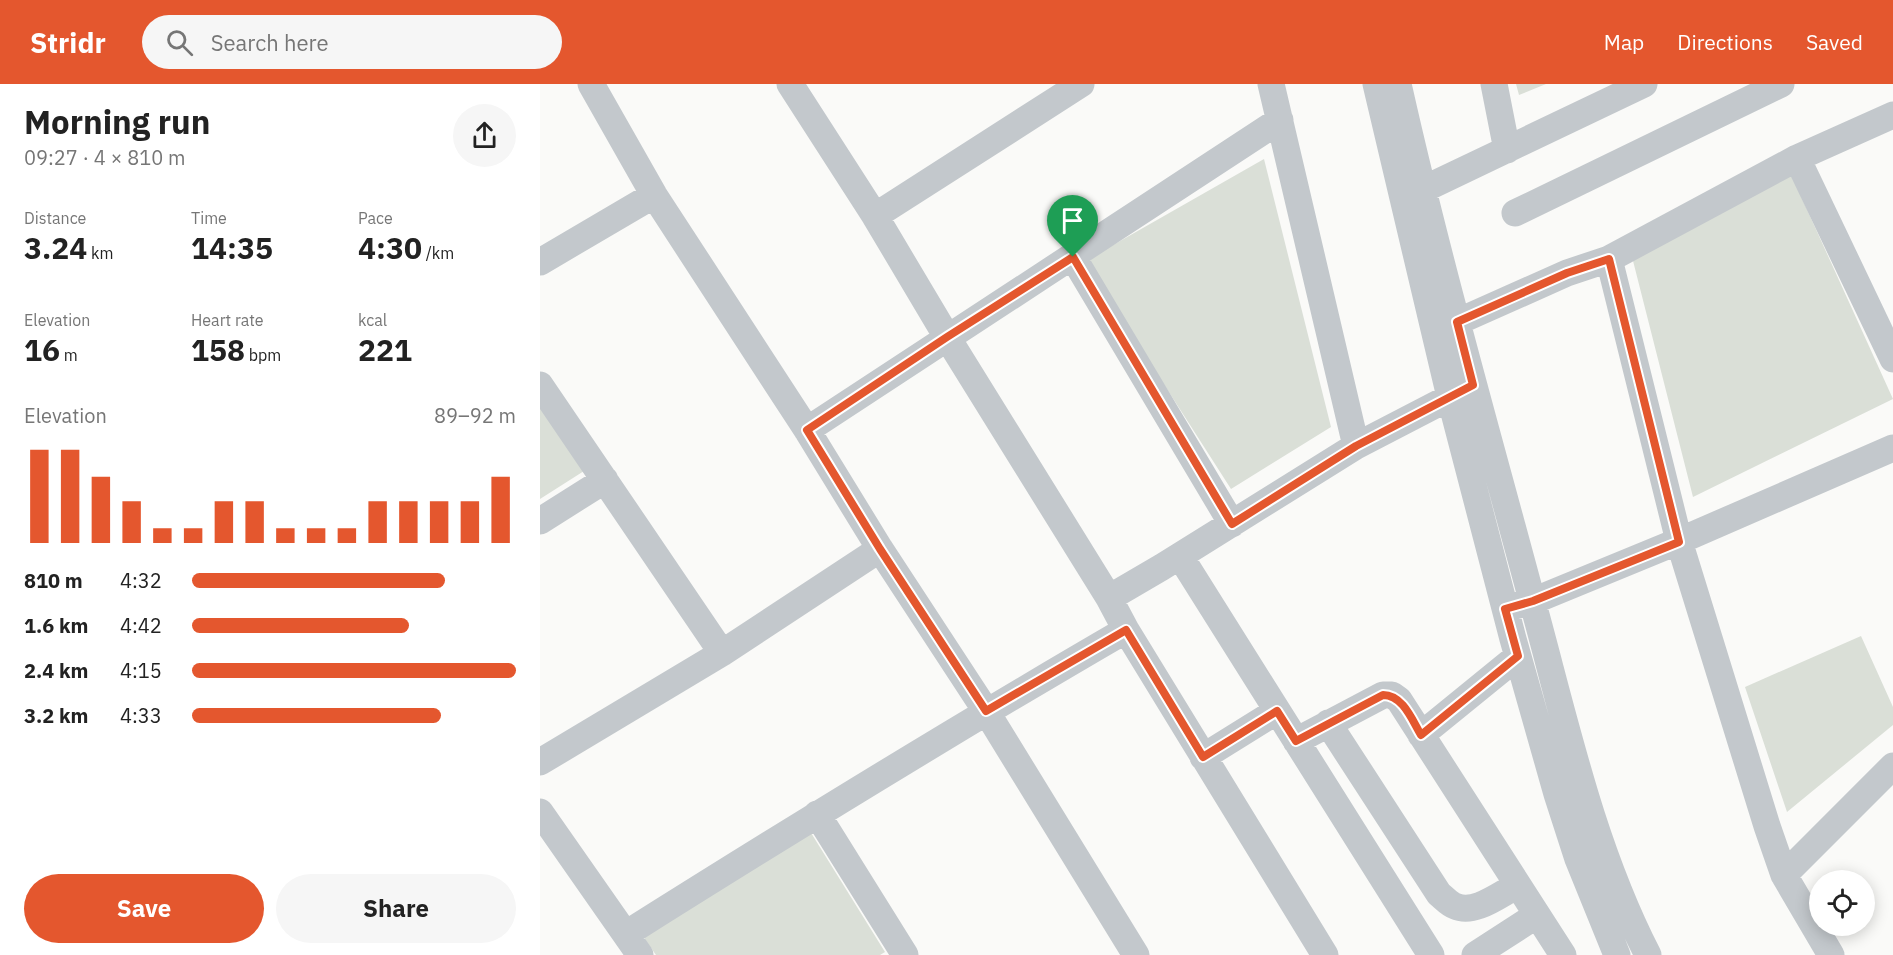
<!DOCTYPE html>
<html lang="en">
<head>
<meta charset="utf-8">
<style>
	:root { --surface:#fff; --page:#f6f6f6; --text:#222; --muted:#767676; --accent:#e4572e }
	body { margin:0; font-family:"IBM Plex Sans",sans-serif; background:var(--page); color:var(--text); height:100vh; display:flex; flex-direction:column; font-size:22px; white-space:nowrap }
	* { box-sizing:border-box; margin:0 }
	p { font-size:20px; color:var(--muted) }
	.icon { flex:none; width:33px; height:33px; fill:none; stroke:currentColor; stroke-width:2; stroke-linecap:round; stroke-linejoin:round }
	.map { position:relative; flex:1; overflow:hidden }
	.side { display:flex; flex-direction:column; background:var(--surface); width:540px }
	.side>* { flex:none }
	.buttons { position:absolute; left:1269px; top:786px; display:grid; gap:12px }
	.buttons a { display:grid; place-items:center; width:66px; height:66px; border-radius:50%; background:var(--surface); box-shadow:0 3px 15px #0003; font-size:30px }
	.pin { position:absolute; display:grid; place-items:center; width:51px; height:51px; color:#fff; margin:-62px -26px; border-radius:50% 50% 50% 0; rotate:-45deg; box-shadow:0 0 6px #0007 }
	.pin .icon { rotate:45deg }
	.round { display:grid; place-items:center; flex:none; width:63px; height:63px; border-radius:32px; background:var(--page) }
	.summary { display:flex; align-items:center; justify-content:space-between; height:102px; padding:0 24px }
	h1 { font-size:33px; font-weight:700; line-height:45px }
	.figures { display:grid; grid-template-columns:repeat(3,1fr); gap:9px; height:102px; padding:6px 24px }
	.figures div { display:grid; align-content:center }
	.figures b { font-size:30px; font-weight:700 }
	.figures small { font-size:16px; font-weight:400 }
	.figures p { font-size:16px }
	.chart { height:168px; padding:12px 24px }
	.chart p { display:flex; justify-content:space-between }
	.chart svg { width:100%; height:108px; margin-top:6px; stroke:var(--accent); stroke-width:6 }
	.primary-button { display:flex; gap:12px; margin-top:auto; padding:12px 24px }
	.primary-button a { flex:1; height:69px; border-radius:36px; background:var(--accent); color:#fff; font-size:24px; font-weight:700; line-height:69px; text-align:center }
	.primary-button a+a { background:var(--page); color:var(--text) }
	ul { padding:0 24px; list-style:none; font-size:20px }
	li { display:grid; grid-template-columns:96px 72px 1fr; align-items:center; height:45px }
	li i { height:15px; border-radius:8px; background:var(--accent) }
	header { display:flex; align-items:center; gap:36px; box-sizing:border-box; height:84px; padding:0 30px; background:var(--accent); color:#fff }
	header strong { font-size:28px }
	nav { display:flex; gap:33px; margin-inline-start:auto; font-size:21px }
	.search { width:420px; height:54px; background:var(--page); display:flex; align-items:center; gap:15px; box-sizing:border-box; padding:0 21px; border-radius:33px; color:var(--muted); font-size:22px }
	main { display:flex; flex:1; min-height:0 }
	.map>svg:first-child { display:block }
</style>
</head>
<body>
<header>
<strong>Stridr</strong>
<div class="search"><svg class="icon" aria-label="search" viewBox="0 0 24 24"><circle cx="10" cy="10" r="6"/><path d="M15 15l6 6"/></svg>Search here</div>
<nav><a>Map</a><a>Directions</a><a>Saved</a></nav>
</header>
<main>
<section class="side">
<div class="summary"><div><h1>Morning run</h1><p>09:27 · 4 × 810 m</p></div><a class="round"><svg class="icon" aria-label="share" viewBox="0 0 24 24"><path d="M12 15V3M7 8l5-5 5 5M5 13v7h14v-7"/></svg></a></div>
<div class="figures">
<div><p>Distance</p><b>3.24<small> km</small></b></div>
<div><p>Time</p><b>14:35</b></div>
<div><p>Pace</p><b>4:30<small> /km</small></b></div>
</div>
<div class="figures">
<div><p>Elevation</p><b>16<small> m</small></b></div>
<div><p>Heart rate</p><b>158<small> bpm</small></b></div>
<div><p>kcal</p><b>221</b></div>
</div>
<div class="chart"><p><span>Elevation</span>89–92 m</p>
<svg viewBox="0 0 160 44" preserveAspectRatio="none"><path d="M5 44V6M15 44V6M25 44V17M35 44V27M45 44V38M55 44V38M65 44V27M75 44V27M85 44V38M95 44V38M105 44V38M115 44V27M125 44V27M135 44V27M145 44V27M155 44V17"/></svg>
</div>
<ul>
<li><b>810 m</b>4:32<i style="width:78%"></i></li>
<li><b>1.6 km</b>4:42<i style="width:67%"></i></li>
<li><b>2.4 km</b>4:15<i style="width:100%"></i></li>
<li><b>3.2 km</b>4:33<i style="width:77%"></i></li>
</ul>
<div class="primary-button"><a>Save</a><a>Share</a></div>
</section>
<div class="map">
<svg width="1353" height="871" viewBox="0 0 1353 871">
	<rect width="100%" height="100%" fill="#fafaf8"/>
	<path fill="#dadfd7" d="M976 0H1006L979 11Z
		M724 75 791 343 691 405 545 177Z
		M1249 86 1353 315 1153 413 1090 165Z
		M0 317 44 387 0 415Z
		M1321 552 1353 623V641L1247 728 1205 603Z
		M268 744 345 868 340 871H116L100 848Z"/>
	<g fill="none" stroke-linecap="round" stroke-linejoin="round">
		<path stroke="#c3c8cc" stroke-width="27" d="M51 0 114 111 267 346 340 465 446 627 596 871
			M250 0 335 132 407 253 569 514 586 546 785 871
			M731 0 816 362
			M836 0 910 313 973 555 1017 710 1038 775 1077 871
			M858 0C897 174 946 344 992 516 1025 636 1051 760 1108 871
			M954 0 967 66
			M1257 74 1353 275
			M882 106 1104 0
			M975 129 1241 0
			M335 132 541 0
			M533 173 692 440
			M1069 175 1139 457 1227 742 1244 791 1291 871
			M0 178 114 111
			M917 238 1027 189 1069 175 1257 74 1353 31
			M0 301 182 569
			M267 346C424 242 583 140 740 36
			M0 437 65 396
			M640 472 891 871
			M569 514 622 483 816 362 924 306
			M975 522 993 517 1139 457 1353 364
			M788 639 899 810C904 814 909 820 915 822 935 831 960 810 978 801
			M881 651 978 572
			M756 657 843 611H852L859 616 1023 871
			M663 673 737 627
			M0 678 182 569 340 465
			M0 728 100 871
			M277 730 365 871
			M1244 791 1353 682
			M86 850C251 746 417 644 586 546
			M935 871 997 831"/>
	</g>
	<g fill="none" stroke-linecap="round" stroke-linejoin="round">
		<g stroke="#fff" stroke-width="12">
			<path id="route" d="M533 173 692 440 816 362 933 301 917 238 1027 189 1069 175 1139 458 993 517 965 525 978 572 881 651C872 636 863 611 843 611L756 657 737 627 663 673 586 546 446 627 340 465 267 346 407 253Z"/>
		</g>
		<use href="#route" stroke="#e4572e" stroke-width="8"/>
	</g>
</svg>
<div class="buttons">
<a><svg class="icon" aria-label="locate" viewBox="0 0 24 24"><circle cx="12" cy="12" r="6"/><path d="M12 2v4M12 18v4M2 12h4M18 12h4"/></svg></a>
</div>
<div class="pin" style="left:533px;top:173px;background:#1e9e55"><svg class="icon" aria-label="arrive" viewBox="0 0 24 24"><path d="M6 21V4h12l-3 4 3 4H6"/></svg></div>
</div>
</main>
</body>
</html>
